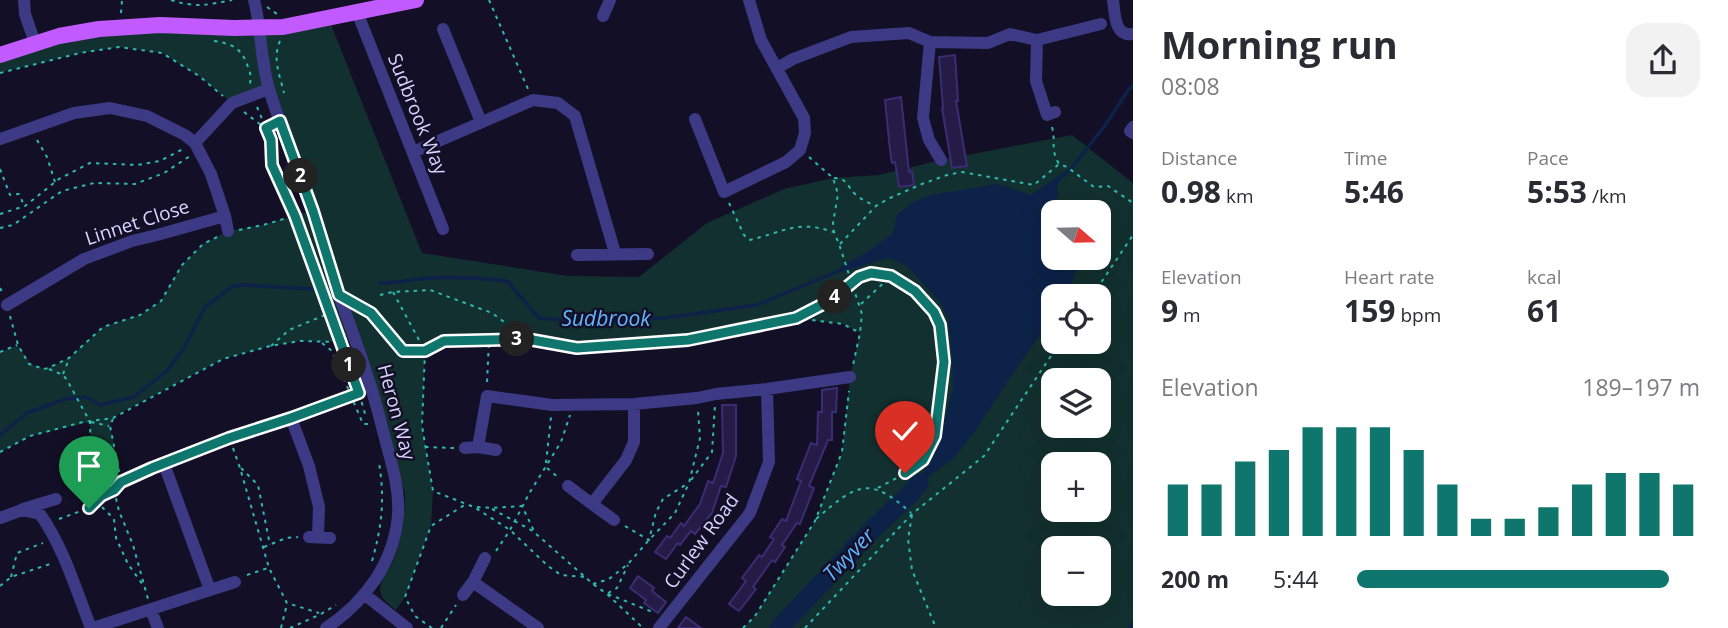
<!DOCTYPE html>
<html lang="en">
<head>
<meta charset="utf-8">
<style>
	:root { --surface:#fff; --page:#f2f2f3; --text:#2b2b33; --muted:#7c7c81; --accent:#0f766e }
	body { margin:0; font-family:"Open Sans",sans-serif; background:var(--page); color:var(--text); height:100vh; display:flex; flex-direction:column; font-size:26px; white-space:nowrap }
	* { box-sizing:border-box; margin:0 }
	p { font-size:23px; color:var(--muted) }
	.icon { flex:none; width:38px; height:38px; fill:none; stroke:currentColor; stroke-width:2; stroke-linecap:round; stroke-linejoin:round }
	.map { position:relative; flex:1; overflow:hidden }
	.details { display:flex; flex-direction:column; background:var(--surface); width:595px }
	.details>* { flex:none }
	.needle { width:46px; rotate:110deg }
	.controls { position:absolute; left:1041px; top:200px; display:grid; gap:14px }
	.controls a { display:grid; place-items:center; width:70px; height:70px; border-radius:14px; background:var(--surface); box-shadow:0 7px 28px #0002; font-size:35px }
	.pin { position:absolute; display:grid; place-items:center; width:60px; height:60px; color:#fff; margin:-72px -30px; border-radius:50% 50% 50% 0; rotate:-45deg; box-shadow:0 0 7px #0007 }
	.pin .icon { rotate:45deg }
	.km { position:absolute; width:35px; height:35px; margin:-18px; border-radius:50%; background:#222; color:#fff; font-size:19px; line-height:35px; text-align:center }
	.round { display:grid; place-items:center; flex:none; width:74px; height:74px; border-radius:21px; background:var(--page) }
	.head { display:flex; align-items:center; justify-content:space-between; height:119px; padding:0 28px }
	h1 { font-size:38px; font-weight:700; line-height:52px }
	.metrics { display:grid; grid-template-columns:repeat(3,1fr); gap:10px; height:119px; padding:7px 28px }
	.metrics div { display:grid; align-content:center }
	.metrics b { font-size:30px; font-weight:700 }
	.metrics small { font-size:19px; font-weight:400 }
	.metrics p { font-size:19px }
	.chart { height:196px; padding:14px 28px }
	.chart p { display:flex; justify-content:space-between }
	.chart svg { width:100%; height:126px; margin-top:7px; stroke:var(--accent); stroke-width:6 }
	ul { padding:0 28px; list-style:none; font-size:23px }
	li { display:grid; grid-template-columns:112px 84px 1fr; align-items:center; height:52px }
	li i { height:18px; border-radius:9px; background:var(--accent) }
	main { display:flex; flex:1; min-height:0 }
	.map>svg:first-child { display:block }
</style>
</head>
<body>
<main>
<div class="map">
<svg width="1133" height="628" viewBox="0 0 1133 628">
	<rect width="100%" height="100%" fill="#130f26"/>
	<path fill="#12302f" fill-rule="evenodd" d="M328 17 422 253 568 276 639 277 707 223 784 189 833 178 879 175 941 160 1072 135 1133 183V628H743L755 616 815 521 842 452 850 377 860 333 843 324 796 318 688 340 577 348 527 339 444 341 425 351 422 426 433 491 431 526 405 597 396 610C388 604 380 599 380 588 381 579 388 571 392 563 402 540 405 517 405 492L354 340 340 342 300 341 270 346 223 359 113 417 110 426 121 482 114 490 101 496 103 487 91 458 90 422 30 436 0 452V352L18 345C26 358 31 369 48 368L69 358 103 327 140 315 161 301 182 265 203 244 228 231 263 225 311 211 269 89 232 103 199 76 162 53 119 47 80 53 0 73V56L59 36ZM1054 212H1099V257H1054ZM1054 296H1099V341H1054ZM1054 380H1099V425H1054ZM1054 464H1099V509H1054ZM1054 548H1099V593H1054Z"/>
	<path fill="#0c2248" d="M1067 170H1070V172L1057 184 1058 194 1054 204 1065 212H1054V257H1082L1066 296H1054L1053 317 1022 360 976 430 953 459 920 483 918 482 925 469 933 458 953 389 952 355 948 319 941 303 909 268 898 261 888 258 842 272 840 267 867 252 893 233 897 215 912 203 930 195 998 184 1031 195Z"/>
	<g fill="none" stroke-linecap="round" stroke-linejoin="round">
		<path stroke="#0c2248" stroke-width="3.5" d="M1070 170 1106 124 1129 89 1133 86
			M380 283C397 283 413 279 430 278 455 277 481 278 507 281L539 318 586 322 665 318 757 305 841 270
			M0 435 27 413 65 399 86 397 100 405 134 397 168 370 184 348 205 307 233 286 242 285 313 289
			M1130 628 1133 623"/>
		<path stroke="#0c2248" stroke-width="19" d="M779 628 871 531 909 495 919 483"/>
	</g>
	<path fill="#241b47" stroke="#3b2d73" stroke-width="2" d="M955 55 958 101H956L967 166 952 168 942 108 943 107 939 57Z
		M901 97 909 172 912 171 914 185 899 187 895 162 892 163 890 150 885 100Z
		M837 388 836 412H832V440H828L809 486 814 488 800 524 797 523 782 545 785 547 775 562 772 560 753 587 756 589 739 611 729 604 746 581 742 578 759 555 762 557 774 539 770 537 782 519 786 521 801 481 797 479 811 443 817 445 818 412H822V390Z
		M722 405H736V456L726 487 721 486 712 513 695 534 691 531 680 545 678 543 666 559 655 552 667 536 670 538 681 523 684 526 700 504 708 481 713 483 723 453Z
		M638 576 654 588 652 591 666 602 658 613 644 603 646 600 630 588Z
		M686 617 701 628H678Z"/>
	<g fill="none" stroke-linecap="round" stroke-linejoin="round">
		<path stroke="#2fb8b0" stroke-width="2" stroke-dasharray="3.5 5" stroke-linecap="butt" d="M171 0C196 8 207 5 232 0
			M489 0 528 89
			M267 7 277 14
			M121 13 122 0
			M214 41C234 44 242 49 248 67 251 74 251 77 250 84
			M280 41C272 58 280 76 284 93
			M0 73 80 53 119 47 162 53 199 76 223 96
			M257 107 271 140 272 165 295 216 359 393 366 417
			M244 112 265 128
			M1052 127C1056 142 1050 149 1059 164L1067 167 1094 187 1108 186 1133 203
			M37 140 47 157 55 182
			M809 157 833 178 838 194 833 223 834 232 839 244 862 314 860 333 853 365
			M0 169 10 195 19 194 24 205
			M834 178C848 178 847 187 856 195 862 200 869 203 876 206
			M729 203 744 235 749 240C782 233 797 219 833 232
			M0 214 25 206 59 179 90 163 137 165 160 161 183 149
			M0 228 13 225 62 191 94 183 135 184 164 173 190 156
			M239 230 263 225 294 216
			M840 244 876 206 890 198 922 184 947 175 962 172 1034 185 1059 164
			M0 288 3 294
			M393 292 425 351 422 426 433 491 474 507 510 530 548 566 561 575 585 577
			M380 295 393 292 430 290 492 313 526 338
			M1092 296 1133 235
			M354 303 371 313 403 351H425L444 341 527 339 577 348 688 340 796 318 843 324 860 333
			M861 304 890 277
			M10 316 18 345 29 364 44 369 48 368 69 358 103 327 140 315 161 301 182 265 203 244 217 237
			M797 317C808 312 820 307 830 300 843 292 853 276 870 273 895 270 933 301 939 325 947 351 941 442 922 461 911 472 890 481 876 489
			M322 343 332 351 363 424H368
			M271 346 289 330 325 315
			M0 352 17 345
			M49 369 63 375 67 380 90 422 91 458 103 487 101 496
			M63 374 69 359
			M487 382 489 341
			M318 408 359 393
			M113 419 110 426 121 481
			M91 422 109 426
			M425 447 454 448
			M233 448 240 468 269 568 287 603 319 613
			M0 452 30 436 83 422 113 418 223 359 270 346 300 341 340 342
			M546 463 551 417
			M241 468 258 485 270 545
			M547 468 559 478
			M691 480 712 452 715 405
			M114 490 119 511 133 545 148 599
			M96 501 114 519 116 538 128 564 143 585
			M477 507 491 508 522 506 535 533 593 584 607 594 643 628
			M492 509 533 531
			M912 515 908 539 912 570 936 628
			M59 519 89 508 101 496 114 490 121 482 141 473
			M816 519C856 485 868 474 911 513
			M625 526 649 540 656 512 663 499 687 484
			M264 547 286 538 298 537
			M496 551 510 530 530 492 561 442 570 415
			M372 561C382 526 385 499 379 463
			M247 575 268 568
			M11 577 17 553 43 543
			M593 584 609 579 628 564 649 540 675 513 689 483 700 438 698 410
			M0 586 11 577 53 563
			M608 593 617 588 628 565
			M608 594 655 613
			M281 628 287 604
			M290 628 321 614 336 605
			M432 628 415 616 405 597 431 526 466 504
			M441 628 456 605
			M743 628 755 616 815 521 842 452 849 391
			M805 628 912 514 984 456 1061 341"/>
		<path stroke="#3d3a85" stroke-width="12" d="M24 0 25 14 35 43
			M254 0C262 30 260 59 269 89 281 130 299 169 312 209 322 237 329 267 339 295 355 339 371 382 382 427 389 456 400 485 398 515 394 563 365 602 326 628
			M1113 0C1115 14 1114 37 1133 34
			M357 12 443 229
			M603 16 610 0
			M443 29 481 122
			M1037 40 1036 81 1047 115 1055 112
			M930 42 923 118 929 140 941 160
			M777 68 793 59 851 37 909 33 930 42 988 43 1010 34 1037 40 1101 24
			M695 119 724 192 786 162 800 150 805 133 804 118 761 40 749 0
			M1133 127 1130 131 1133 133
			M0 139 74 113 110 108 147 116 185 135 195 143 211 174 225 216 157 235 132 241 84 259 7 305
			M195 143 232 103 269 89
			M413 152 533 100 558 103 575 116 615 253
			M225 216 228 231
			M577 255 648 254
			M291 418 309 466 319 507 318 536
			M478 447 496 450
			M465 448 478 447 487 396 552 405 634 404 697 398 716 394 767 389 850 377
			M152 468 229 438 306 413
			M568 486 592 504
			M23 509 56 499
			M0 518 22 510 40 514C64 548 76 590 91 628
			M614 520 592 504 626 460 634 442V404
			M309 537 330 538
			M485 558 473 582 538 628
			M210 590 235 582
			M364 594 407 628
			M463 595 473 582
			M151 610 158 628
			M93 628 210 590 164 464
			M659 628 750 513 769 462 767 389"/>
		<path stroke="#c25bff" stroke-width="16" d="M0 55 59 36 99 29 160 25 234 28 283 27 416 0"/>
	</g>
	<g fill="none" stroke-linecap="round" stroke-linejoin="round">
		<g stroke="#fff" stroke-width="14">
			<path id="route" d="M89 508 101 496 114 490 121 482 152 468 229 438 291 418 359 393 295 216 272 165 271 140 266 128 280 121 313 211 339 295 371 313 403 351H425L444 341 489 340 527 339 577 348 688 340 796 318 831 300 859 277 871 273 891 276 915 291 934 312 940 325 944 362 935 436 923 460 905 473"/>
		</g>
		<use href="#route" stroke="#0f766e" stroke-width="9"/>
	</g>
	<g text-anchor="middle" stroke-width="5" stroke-linejoin="round" paint-order="stroke">
		<g font-size="19" fill="#d9d4ff" stroke="#130f26">
			<text transform="translate(418 114) rotate(68)" y="7">Sudbrook Way</text>
			<text transform="translate(137 222) rotate(-18)" y="7">Linnet Close</text>
			<text transform="translate(397 412) rotate(75)" y="7">Heron Way</text>
			<text transform="translate(701 541) rotate(-54)" y="7">Curlew Road</text>
		</g>
		<g font-size="21" font-style="italic" fill="#62b6ff" stroke="#130f26">
			<text x="606" y="326">Sudbrook</text>
			<text transform="translate(849 555) rotate(-46)" y="7">Twyver</text>
		</g>
	</g>
</svg>
<div class="controls">
<a><svg class="needle" viewBox="-14 -14 28 28"><path d="M0-13l5 13h-10z" fill="#e53935"/><path d="M0 13l5-13h-10z" fill="#7c7c81"/></svg></a>
<a><svg class="icon" aria-label="locate" viewBox="0 0 24 24"><circle cx="12" cy="12" r="6"/><path d="M12 2v4M12 18v4M2 12h4M18 12h4"/></svg></a>
<a><svg class="icon" aria-label="layers" viewBox="0 0 24 24"><path d="M12 4l9 5-9 5-9-5zM3 14l9 5 9-5"/></svg></a>
<a>+</a>
<a>−</a>
</div>
<div class="pin" style="left:89px;top:508px;background:#1e9e55"><svg class="icon" aria-label="arrive" viewBox="0 0 24 24"><path d="M6 21V4h12l-3 4 3 4H6"/></svg></div>
<div class="pin" style="left:905px;top:473px;background:#d93025"><svg class="icon" aria-label="check" viewBox="0 0 24 24"><path d="M5 12l5 5 9-10"/></svg></div>
<b class="km" style="left:349px;top:365px">1</b>
<b class="km" style="left:301px;top:176px">2</b>
<b class="km" style="left:517px;top:339px">3</b>
<b class="km" style="left:835px;top:297px">4</b>
</div>
<section class="details">
<div class="head"><div><h1>Morning run</h1><p>08:08</p></div><a class="round"><svg class="icon" aria-label="share" viewBox="0 0 24 24"><path d="M12 15V3M7 8l5-5 5 5M5 13v7h14v-7"/></svg></a></div>
<div class="metrics">
<div><p>Distance</p><b>0.98<small> km</small></b></div>
<div><p>Time</p><b>5:46</b></div>
<div><p>Pace</p><b>5:53<small> /km</small></b></div>
</div>
<div class="metrics">
<div><p>Elevation</p><b>9<small> m</small></b></div>
<div><p>Heart rate</p><b>159<small> bpm</small></b></div>
<div><p>kcal</p><b>61</b></div>
</div>
<div class="chart"><p><span>Elevation</span>189–197 m</p>
<svg viewBox="0 0 160 44" preserveAspectRatio="none"><path d="M5 44V26M15 44V26M25 44V18M35 44V14M45 44V6M55 44V6M65 44V6M75 44V14M85 44V26M95 44V38M105 44V38M115 44V34M125 44V26M135 44V22M145 44V22M155 44V26"/></svg>
</div>
<ul>
<li><b>200 m</b>5:44<i style="width:91%"></i></li>
</ul>
</section>
</main>
</body>
</html>
